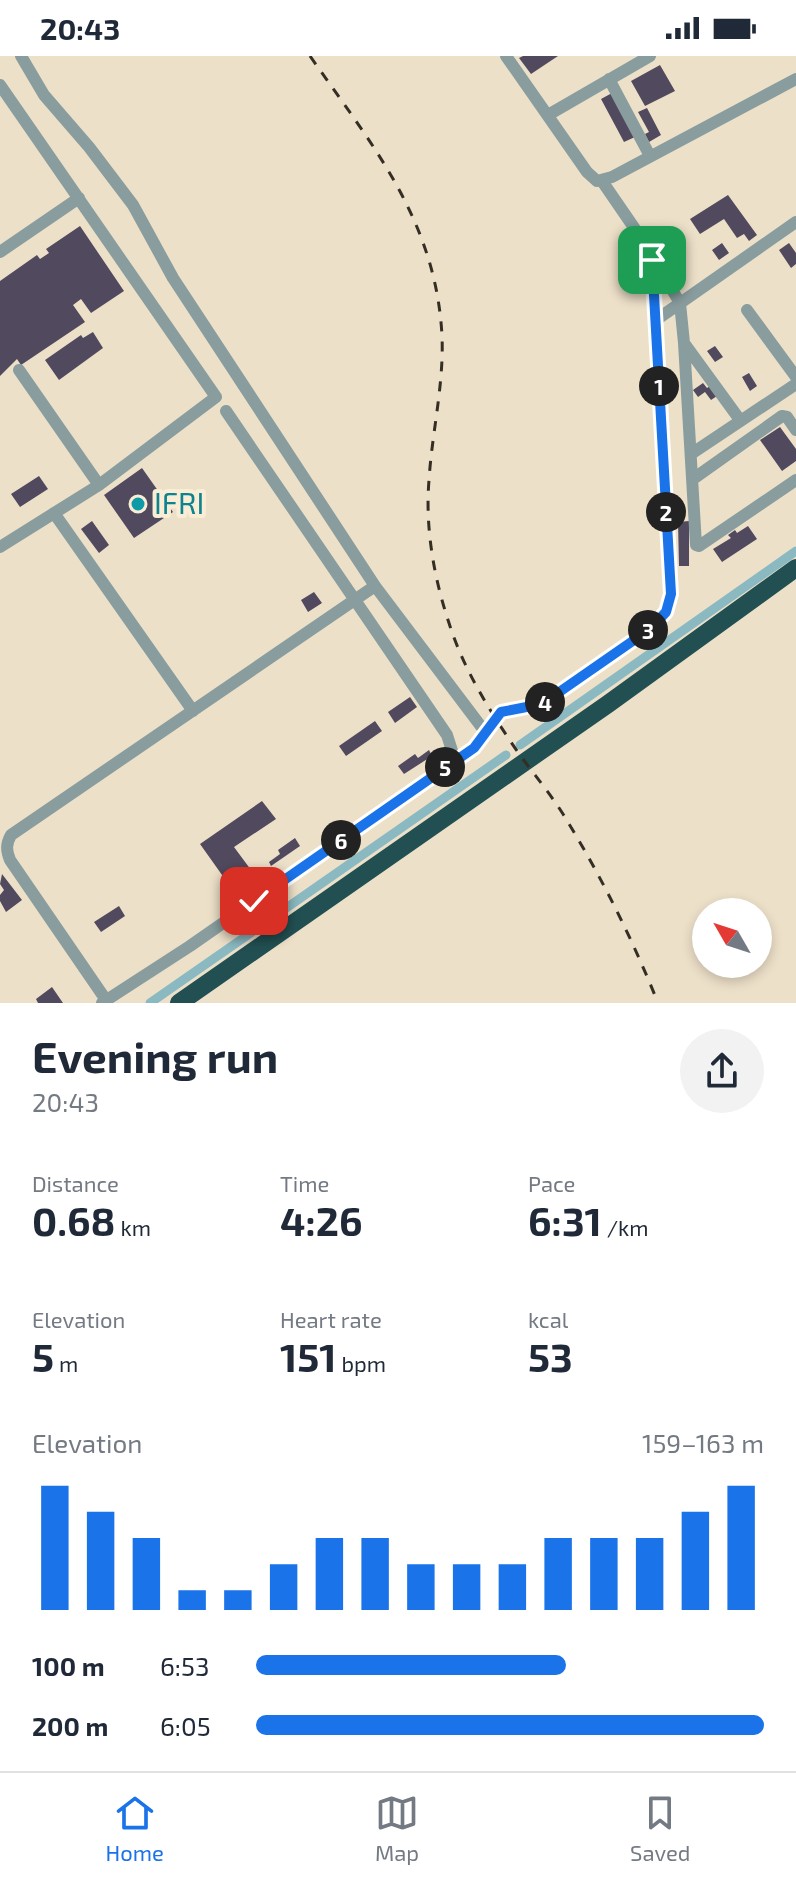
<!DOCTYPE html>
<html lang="en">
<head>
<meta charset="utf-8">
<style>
	:root { --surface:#fff; --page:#f2f2f3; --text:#1f2937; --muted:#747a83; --line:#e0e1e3; --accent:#1a73e8 }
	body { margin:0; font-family:"Exo 2",sans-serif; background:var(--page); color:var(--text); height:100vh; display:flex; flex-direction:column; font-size:30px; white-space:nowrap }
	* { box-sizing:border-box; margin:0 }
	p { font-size:26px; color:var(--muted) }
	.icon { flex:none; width:44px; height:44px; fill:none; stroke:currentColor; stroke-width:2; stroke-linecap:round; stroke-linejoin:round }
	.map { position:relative; height:947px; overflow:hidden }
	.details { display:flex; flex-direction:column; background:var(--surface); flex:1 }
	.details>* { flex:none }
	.needle { width:52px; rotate:309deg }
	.tools { position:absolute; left:692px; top:842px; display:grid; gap:16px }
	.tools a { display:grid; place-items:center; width:80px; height:80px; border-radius:50%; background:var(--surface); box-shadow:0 4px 12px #0003; font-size:40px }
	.pin { position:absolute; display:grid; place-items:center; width:68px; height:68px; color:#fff; margin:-34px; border-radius:16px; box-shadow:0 4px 12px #0006 }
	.km { position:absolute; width:40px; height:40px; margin:-20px; border-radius:50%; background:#222; color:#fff; font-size:22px; line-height:40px; text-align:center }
	.round { display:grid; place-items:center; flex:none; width:84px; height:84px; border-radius:42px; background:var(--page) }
	.overview { display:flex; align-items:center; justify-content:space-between; height:136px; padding:0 32px }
	h1 { font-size:44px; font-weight:700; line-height:60px }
	.figures { display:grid; grid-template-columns:repeat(3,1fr); gap:12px; height:136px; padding:8px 32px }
	.figures div { display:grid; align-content:center }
	.figures b { font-size:40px; font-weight:700 }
	.figures small { font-size:22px; font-weight:400 }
	.figures p { font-size:22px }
	.chart { height:224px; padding:16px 32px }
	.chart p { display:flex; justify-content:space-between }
	.chart svg { width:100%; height:144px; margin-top:8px; stroke:var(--accent); stroke-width:6 }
	ul { padding:0 32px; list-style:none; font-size:26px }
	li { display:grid; grid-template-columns:128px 96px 1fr; align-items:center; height:60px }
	li i { height:20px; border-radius:10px; background:var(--accent) }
	.status { display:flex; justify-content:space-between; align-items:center; height:56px; padding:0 40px; background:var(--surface); direction:ltr }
	.status svg { height:22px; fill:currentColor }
	.dock { display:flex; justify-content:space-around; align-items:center; height:112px; border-top:2px solid var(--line); background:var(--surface); font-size:22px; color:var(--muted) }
	.dock a { display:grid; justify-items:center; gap:4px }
	.dock .selected { color:var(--accent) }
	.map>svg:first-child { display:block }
</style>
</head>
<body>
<div class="status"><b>20:43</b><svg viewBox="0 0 49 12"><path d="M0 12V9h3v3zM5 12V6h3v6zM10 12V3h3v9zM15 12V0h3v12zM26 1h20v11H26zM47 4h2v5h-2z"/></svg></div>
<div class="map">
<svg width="796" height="947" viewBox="0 0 796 947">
	<rect width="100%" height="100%" fill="#ede0c9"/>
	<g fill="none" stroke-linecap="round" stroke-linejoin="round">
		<path stroke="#8bb9c1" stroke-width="9" d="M520 689 796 495
			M150 947 506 699"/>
	</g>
	<path fill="#514a5e" d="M523 0H558L531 18 519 2Z
		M660 9 675 35 645 50 631 25Z
		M612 37 635 81 624 86 601 43Z
		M647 52 661 79 649 86 645 78 649 76 638 56Z
		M728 139 757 179 749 185 744 178 737 182 724 163 700 178 690 163Z
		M80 170 124 235 91 257 81 243 73 249 85 266 21 309 17 303 0 320V225L37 199 40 203 49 197 46 193Z
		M722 187 729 197 719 204 712 194Z
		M789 187 796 197V208L791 212 779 194Z
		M93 276 103 292 59 324 45 304 81 279 83 282Z
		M715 290 723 301 715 306 707 295Z
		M749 317 757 330 750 335 742 321Z
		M703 327 707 332 710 330 717 340 711 344 705 336 698 341 693 334Z
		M780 371 796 393V405L782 415 760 384Z
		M142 412 173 456 134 482 104 439Z
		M39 420 48 433 20 451 11 438Z
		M92 465 109 489 99 497 81 473Z
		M689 465V510H679L678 466Z
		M748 470 757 483 722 506 713 493 731 482 728 479 735 474 737 477Z
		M314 536 322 547 308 556 301 544Z
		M410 641 417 651 395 667 388 656Z
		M375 665 382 675 346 700 339 690Z
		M429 694 432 700 404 718 398 710 415 698 418 702Z
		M262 745 276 763 234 791 254 818 232 833 200 788Z
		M295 782 300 790 271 810 269 806 280 798 278 794Z
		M2 818 22 844 6 856 0 845V839L4 834 0 828Z
		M119 850 125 860 101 876 94 866Z
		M52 931 63 947H38L36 943Z"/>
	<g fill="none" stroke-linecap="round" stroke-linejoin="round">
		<path stroke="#899d9e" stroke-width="12" d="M21 0 44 39 89 91 133 149 173 222 375 530 486 677
			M506 0 587 116 597 125 612 121 796 23
			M609 23 650 100
			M0 29 216 341 99 429 0 491
			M548 59 650 0
			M0 196 79 142
			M653 202 680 247 684 287 696 489 699 490 796 424
			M747 254 796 321
			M656 264 796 166
			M684 287 740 364
			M19 314 99 429
			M226 355 447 679 455 704
			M691 398 796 328
			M693 423 782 360 787 361 796 374
			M54 457 193 655
			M106 944 10 804C6 794 6 788 11 779L375 530
			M102 947 190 890 474 692 501 656 542 648 650 573 666 556 671 538 652 204 648 192 602 125"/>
		<path stroke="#225052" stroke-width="18" d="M179 947 608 648 796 512"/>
		<path stroke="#342e24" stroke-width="3" stroke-dasharray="10 10" stroke-linecap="butt" d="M310 0C373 90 436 165 442 280 444 329 432 376 429 424 425 472 434 522 449 567 461 606 484 646 507 680 524 707 546 731 563 758 600 818 632 882 658 947"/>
	</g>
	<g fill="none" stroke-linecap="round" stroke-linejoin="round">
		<g stroke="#fff" stroke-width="16">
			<path id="route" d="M254 845 474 692 501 656 542 648 650 573 666 556 671 538 652 204"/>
		</g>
		<use href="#route" stroke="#1a73e8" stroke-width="10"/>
	</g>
	<circle fill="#0f9aa8" stroke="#faedd6" stroke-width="3" cx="138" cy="448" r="8"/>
	<g text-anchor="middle" stroke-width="8" stroke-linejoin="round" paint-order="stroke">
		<g font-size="30" fill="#0d838f" stroke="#faedd6" text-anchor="start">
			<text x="154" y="458">IFRI</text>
		</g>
	</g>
</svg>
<div class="tools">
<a><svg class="needle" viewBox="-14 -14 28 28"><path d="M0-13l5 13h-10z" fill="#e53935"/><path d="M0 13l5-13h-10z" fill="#747a83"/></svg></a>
</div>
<div class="pin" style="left:652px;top:204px;background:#1e9e55"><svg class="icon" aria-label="arrive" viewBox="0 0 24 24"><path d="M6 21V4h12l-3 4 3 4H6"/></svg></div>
<div class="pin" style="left:254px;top:845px;background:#d93025"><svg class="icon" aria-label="check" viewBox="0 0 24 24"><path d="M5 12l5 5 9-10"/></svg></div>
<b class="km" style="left:659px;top:330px">1</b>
<b class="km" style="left:666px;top:456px">2</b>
<b class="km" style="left:648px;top:574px">3</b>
<b class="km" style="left:545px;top:646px">4</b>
<b class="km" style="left:445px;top:711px">5</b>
<b class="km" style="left:341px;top:784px">6</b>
</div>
<section class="details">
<div class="overview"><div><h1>Evening run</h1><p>20:43</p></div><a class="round"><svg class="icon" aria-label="share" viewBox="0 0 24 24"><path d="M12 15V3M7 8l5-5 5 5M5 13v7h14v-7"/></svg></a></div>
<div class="figures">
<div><p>Distance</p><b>0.68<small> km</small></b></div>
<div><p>Time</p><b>4:26</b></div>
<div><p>Pace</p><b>6:31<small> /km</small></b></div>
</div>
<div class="figures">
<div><p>Elevation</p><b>5<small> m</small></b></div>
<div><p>Heart rate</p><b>151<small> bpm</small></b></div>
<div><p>kcal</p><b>53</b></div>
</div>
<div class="chart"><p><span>Elevation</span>159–163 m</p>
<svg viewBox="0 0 160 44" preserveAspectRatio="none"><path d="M5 44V6M15 44V14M25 44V22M35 44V38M45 44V38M55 44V30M65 44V22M75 44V22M85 44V30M95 44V30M105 44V30M115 44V22M125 44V22M135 44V22M145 44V14M155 44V6"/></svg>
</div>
<ul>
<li><b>100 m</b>6:53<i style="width:61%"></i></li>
<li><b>200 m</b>6:05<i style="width:100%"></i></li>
</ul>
</section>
<nav class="dock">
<a class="selected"><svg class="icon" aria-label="home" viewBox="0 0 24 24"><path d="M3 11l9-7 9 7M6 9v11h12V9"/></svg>Home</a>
<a><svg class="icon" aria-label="map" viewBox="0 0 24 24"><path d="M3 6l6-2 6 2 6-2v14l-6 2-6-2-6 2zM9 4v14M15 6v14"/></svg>Map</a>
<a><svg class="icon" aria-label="saved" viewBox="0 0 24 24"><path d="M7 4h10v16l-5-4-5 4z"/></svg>Saved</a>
</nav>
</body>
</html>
